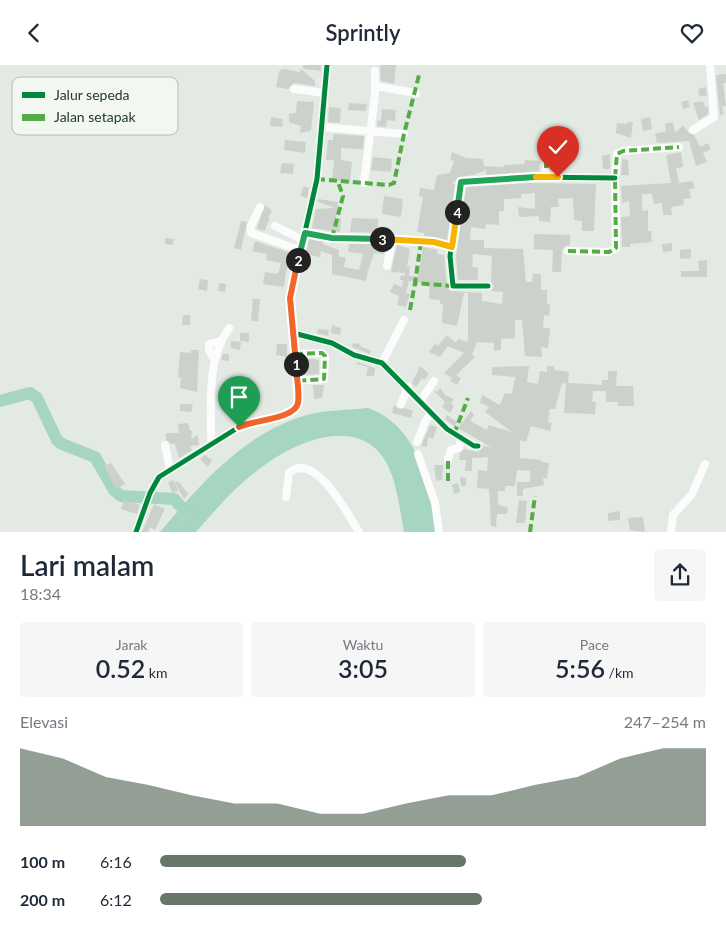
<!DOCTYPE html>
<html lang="id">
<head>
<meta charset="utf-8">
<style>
	:root { --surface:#fff; --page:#f6f6f7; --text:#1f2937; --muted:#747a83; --accent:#667769 }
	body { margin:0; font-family:Lato,sans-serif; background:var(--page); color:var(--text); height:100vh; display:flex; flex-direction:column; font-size:19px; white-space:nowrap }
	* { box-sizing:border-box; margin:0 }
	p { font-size:16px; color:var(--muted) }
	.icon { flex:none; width:28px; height:28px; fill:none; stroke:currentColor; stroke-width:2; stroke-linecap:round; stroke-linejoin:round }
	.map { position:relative; height:467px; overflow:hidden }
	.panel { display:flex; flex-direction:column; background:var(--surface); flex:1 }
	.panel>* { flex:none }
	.pin { position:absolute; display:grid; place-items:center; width:42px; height:42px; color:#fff; margin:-51px -21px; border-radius:50% 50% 50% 0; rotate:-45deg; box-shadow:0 0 5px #0007 }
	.pin .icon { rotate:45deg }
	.km { position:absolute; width:25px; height:25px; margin:-12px; border-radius:50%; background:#222; color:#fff; font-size:14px; line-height:25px; text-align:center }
	.round { display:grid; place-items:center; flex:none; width:52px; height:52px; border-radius:5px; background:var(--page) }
	.overview { display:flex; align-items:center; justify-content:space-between; height:85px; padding:0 20px }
	h1 { font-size:28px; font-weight:600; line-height:38px }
	.figures { display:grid; grid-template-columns:repeat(3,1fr); gap:8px; height:85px; padding:5px 20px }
	.figures div { display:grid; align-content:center; border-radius:5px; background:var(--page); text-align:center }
	.figures b { font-size:25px; font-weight:600 }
	.figures small { font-size:14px; font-weight:400 }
	.figures p { font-size:14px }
	.chart { height:140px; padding:10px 20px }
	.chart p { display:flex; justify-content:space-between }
	.chart svg { width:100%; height:90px; margin-top:5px; fill:var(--accent); opacity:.7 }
	ul { padding:0 20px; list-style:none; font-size:16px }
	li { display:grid; grid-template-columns:80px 60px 1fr; align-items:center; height:38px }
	li i { height:12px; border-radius:6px; background:var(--accent) }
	header { display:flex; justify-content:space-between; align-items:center; height:65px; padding:0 20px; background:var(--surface); font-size:22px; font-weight:600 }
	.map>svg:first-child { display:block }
</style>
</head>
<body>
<header><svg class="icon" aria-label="back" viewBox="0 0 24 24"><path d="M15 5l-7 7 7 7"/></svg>Sprintly<svg class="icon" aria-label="heart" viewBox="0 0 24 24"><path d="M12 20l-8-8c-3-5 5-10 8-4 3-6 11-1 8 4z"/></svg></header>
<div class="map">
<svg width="726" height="467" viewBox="0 0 726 467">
	<rect width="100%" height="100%" fill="#e3e9e3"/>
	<path fill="#a6d5c1" d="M368 343C417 360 431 420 436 467H404C399 442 397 408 379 387 347 352 288 381 258 405 234 422 215 446 196 467H160C201 419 244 368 307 350 326 345 348 345 368 343Z"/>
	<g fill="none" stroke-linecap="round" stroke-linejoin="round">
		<path stroke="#a6d5c1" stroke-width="12" d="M0 336 30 328 37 333 57 375 62 379 95 392 114 425 121 431 174 434 190 452"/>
	</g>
	<path fill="#ccd1cc" d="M303 0H321V6L303 4Z
		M380 0H396L394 19 381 16Z
		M284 4 300 7 301 4 315 16V21L294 18 288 24 276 22 279 6Z
		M726 9V18H723L726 41H722L724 49 720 50 716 10Z
		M706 22 707 31H699L698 24Z
		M688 35 690 42 683 44 681 37Z
		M297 36 314 37 311 66 300 68 301 61 289 57V49L296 48Z
		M703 36 705 42H708V49L699 55 693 38Z
		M349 38 367 39 366 46 348 45Z
		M329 42 341 43 340 58 328 57Z
		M382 44 396 45 395 56 387 55 386 62 377 61 378 55 381 56Z
		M271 52 283 54 282 62 270 61Z
		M650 52 652 64 643 66 641 54Z
		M627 57H633L631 73 616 68 617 58 627 59Z
		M673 57 675 68 683 60 689 68 694 70 700 82 708 78 711 84 703 88 707 97 696 101 689 76 657 78 655 69 666 66 665 59Z
		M333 69 364 71 363 84 341 83V95L352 97 350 117 332 115 334 95H326L328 75H333Z
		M285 75 306 77 305 88 284 85Z
		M563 81 561 95 552 96 547 82Z
		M452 87 466 93 483 94 484 101 504 102V100L524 99 525 95 540 96 539 106 486 110V105L473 110 459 112 452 119H455L447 175 424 171V168L417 167 423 132 419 131 420 123 434 125 437 110 450 108 454 96 450 95Z
		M681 87 683 102 676 103 679 118 692 116 695 123 689 124 691 133 683 134 684 140 671 142 672 150H663L662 138 654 139 652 129H642V146L648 145V166H651L652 177 630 179V182H622L621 152 630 151 629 136 622 138 621 121 671 118 666 90Z
		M610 89V104H603L602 91Z
		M373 92 392 94 391 107 371 105Z
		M622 94 628 95 629 110H621Z
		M282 98 294 99 293 109 280 108Z
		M528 118 596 119 594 166H582V156L574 155 573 133 558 134 559 142H551L550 157 539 156V151L519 152 518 142 535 144V128L521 129V133L504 134V146H499V160L486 159 485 164 471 162 470 175H484V183L523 184 526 217H532L533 209H541V225H547V239H550L549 251 544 250 543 263H550L548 283 541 282 542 292 525 291 522 255H515V273L501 274V285L494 286V278L477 277 472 290 475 292 456 310 461 313 457 320 450 316 452 313 444 308 464 288 448 281 440 292 429 287 435 279 438 281 447 270 456 278 458 274 468 277V228H464L457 261 442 258 443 239H440V235L429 234 430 219 409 216 406 228 410 229 406 242 397 240 399 231 390 227 394 219 402 222 403 215H400L401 210 404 211 405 208 391 207 397 180 410 184 407 202 410 201 409 211H418L423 182 438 185 437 189 444 190 447 222 450 226 482 228V236L502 239 503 227 491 226 494 221 491 217 492 191 473 189 472 202 478 203V215H458L456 191 466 122Z
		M304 121 309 123 307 133 300 131Z
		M384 131 403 134 401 152 382 149Z
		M318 134 338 137 336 153H341L340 167 312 163 316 144 335 143 318 137Z
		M265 140 272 146 268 152H270L265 165 262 166 257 163Z
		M352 153 378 154V168L350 167Z
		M241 156 247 157 241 185 234 183Z
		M534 169 570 170V180L565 181 562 186 561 207H552L553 185 534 184Z
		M165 173 174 174 173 180 165 179Z
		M309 174 323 177V179L339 185V192H346L344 202 359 205 363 189 348 187 349 179H376L375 182 385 183 384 189 374 188 368 206H366L368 207 366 216 332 209V190L321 186 320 192 306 189Z
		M255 176 294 189 286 206 284 222 263 219 265 207 278 209 281 198 266 195 267 189 252 186Z
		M672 178V186L663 187 662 179Z
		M691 184V193L680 194V185Z
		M707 195V212H681V206H699L698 196Z
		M200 214 208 215 207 226 198 224Z
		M219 218 226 219 225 227 218 226Z
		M253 234H260L258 256H251Z
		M183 250H190V260H182Z
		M332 260 341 263 340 270 331 268Z
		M318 264 329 265 328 271 317 268Z
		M240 268H249V277L240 276Z
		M231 276 241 277 240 285 231 283Z
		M353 278 360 279V281L371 286 370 289 352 282Z
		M277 279H287V292L276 290Z
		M191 285H199L197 327 180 323 181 313H178L180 287 191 288Z
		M223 289H229V296L221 295Z
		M302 294H315L319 296V309L301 310V307H304Z
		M357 297 375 303 374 311H366L368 302 356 299Z
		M420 301 429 309 424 315 422 313 416 322 412 318Z
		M529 301 527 317 538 319 540 306 547 307V301H554V305L569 307 568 318 588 319 602 320V315H608V306H617L616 321H633L634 341H618V337H606V326H593L592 337H596L595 349 564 348 566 319 562 318 555 344H550L548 357 552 358 550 366 531 361 526 377 520 375V393L541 395V397L549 398 547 413H543L544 420 523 424V431H517V417H530V406L517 405 515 421H505V426H498V440L508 442 507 449H497L496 462 491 461 489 424 477 423 478 405 487 406 488 392 472 393V406H465L466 395H459L460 388 464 384 478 387 484 381 491 382 458 363 471 346 474 350 470 356 487 365 488 360 512 367 485 347 489 342 480 338 482 330 500 340 505 328 512 329 515 312 492 310V302Z
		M241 312 250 313V325H256V330H250V351L244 350 242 331H238Z
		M313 320H324L322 333 314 334Z
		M440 323 445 330 454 334 451 339 454 341 450 348 442 342 445 337 434 326H438Z
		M180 339H193L191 347 180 346Z
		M394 340 399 344 405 343 413 346 411 353 392 348Z
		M447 350 457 357 455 362 445 354Z
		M188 358 190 366H192L191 374 198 370 199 380 190 381 192 385 179 393 175 379H171L166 375V368H179L178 359Z
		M430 360 437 362 433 374 428 372 427 382 421 381Z
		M205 390 212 395 208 402 200 394Z
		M111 398 125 419 116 424 104 401Z
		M434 400H443L442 415 436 416Z
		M460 412 466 413V421H461Z
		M173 415 175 418 178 416 188 429 184 434 175 418 178 426 172 428 168 417Z
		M458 418 460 427 454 429 452 420Z
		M124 435 140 440 137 449 121 444Z
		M519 435 527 436 525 458H516Z
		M154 439 165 444 155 465 150 462 148 467H142Z
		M620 446V455L608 456V448Z
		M643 452 645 467 630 465 628 453Z"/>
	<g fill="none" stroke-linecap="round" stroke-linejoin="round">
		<path stroke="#fbfcfb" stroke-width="8" d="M375 21 416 28
			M294 24 325 28
			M322 62 404 69
			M693 65 714 52 710 0
			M546 95V112
			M364 118 375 30V6
			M260 142 251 161V168L300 185
			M275 161 303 175
			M305 168C353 178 404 169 452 182
			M568 186 609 187 616 183 615 113 617 89 623 86 679 82
			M387 201 392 175
			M488 221H453L450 191 461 117 528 112 615 113
			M293 268 332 278 354 290 382 298 447 364 474 381H478
			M295 289 322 288 325 291 324 314 296 316
			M214 294 209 285V279L220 276
			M382 298 404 255
			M421 335 434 316
			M401 339 408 322
			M417 377 426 355 432 348
			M165 380 170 404
			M211 380C212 340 205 298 229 263
			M418 389 435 438 439 467
			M448 395 451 385 459 383 461 374
			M286 432 289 408C315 385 349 451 359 467
			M136 467 150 428 159 412 239 362C255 355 290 355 298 340L290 233 317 114 327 0
			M671 467 673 450 692 429 705 399"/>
		<path stroke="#53ac44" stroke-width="4" stroke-dasharray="8 4" stroke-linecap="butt" d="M546 95V112
			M317 114 389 120 394 118 404 69 419 10
			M332 173 343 131 338 117
			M421 177 415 218 453 221
			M568 186 609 187 616 183 615 113 617 89 623 86 679 82
			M410 245 415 218
			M295 289 322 288 325 291 324 314 296 316
			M454 369 468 333
			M448 416V395
			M530 467 535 431"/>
		<g stroke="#f2f8f1" stroke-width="8">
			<path id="cycleway" d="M488 221H453L450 191 461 117 528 112 615 113
				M293 268 332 278 354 290 382 298 447 364 474 381H478
				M136 467 150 428 159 412 239 362C255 355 290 355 298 340L290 233 317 114 327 0"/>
		</g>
		<use href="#cycleway" stroke="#00873e" stroke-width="5"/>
	</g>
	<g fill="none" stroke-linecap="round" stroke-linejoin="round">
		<g stroke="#fff" stroke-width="10">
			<path id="split-1" d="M239 362C253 355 295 354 298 338 300 326 296 311 296 299"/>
		</g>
		<g stroke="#fff" stroke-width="10">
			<path id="split-2" d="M296 299 290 233 298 195"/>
		</g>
		<g stroke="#fff" stroke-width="10">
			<path id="split-3" d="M298 195 305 168 332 173 382 174"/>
		</g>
		<g stroke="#fff" stroke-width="10">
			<path id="split-4" d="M382 174 434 177 452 182 457 147"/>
		</g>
		<g stroke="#fff" stroke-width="10">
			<path id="split-5" d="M457 147 461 117 536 112"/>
		</g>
		<g stroke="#fff" stroke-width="10">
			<path id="split-6" d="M536 112H558"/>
		</g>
		<use href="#split-1" stroke="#f0652b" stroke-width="6"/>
		<use href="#split-2" stroke="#f0652b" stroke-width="6"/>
		<use href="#split-3" stroke="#22a559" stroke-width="6"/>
		<use href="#split-4" stroke="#f5b400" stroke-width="6"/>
		<use href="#split-5" stroke="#22a559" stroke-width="6"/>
		<use href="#split-6" stroke="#f5b400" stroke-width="6"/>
	</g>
	<rect x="12" y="12" width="166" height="58" rx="8" fill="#f2f8f1" stroke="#b4bfb4" stroke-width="1"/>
	<rect x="22" y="27" width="23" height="6" fill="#00873e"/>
	<rect x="22" y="49" width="23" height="7" fill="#53ac44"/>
	<g font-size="14" fill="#233a27">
		<text x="54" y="35">Jalur sepeda</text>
		<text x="54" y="57">Jalan setapak</text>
	</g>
</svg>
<div class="pin" style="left:239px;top:362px;background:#1e9e55"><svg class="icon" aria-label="arrive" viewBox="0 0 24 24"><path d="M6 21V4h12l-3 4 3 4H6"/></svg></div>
<div class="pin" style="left:558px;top:112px;background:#d93025"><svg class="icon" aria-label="check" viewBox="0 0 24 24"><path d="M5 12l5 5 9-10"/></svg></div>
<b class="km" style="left:296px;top:299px">1</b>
<b class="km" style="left:298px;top:195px">2</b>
<b class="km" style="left:382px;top:174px">3</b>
<b class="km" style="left:457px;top:147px">4</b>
</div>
<section class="panel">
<div class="overview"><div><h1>Lari malam</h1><p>18:34</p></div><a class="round"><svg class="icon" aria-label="share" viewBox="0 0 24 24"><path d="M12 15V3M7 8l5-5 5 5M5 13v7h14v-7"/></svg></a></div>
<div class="figures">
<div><p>Jarak</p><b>0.52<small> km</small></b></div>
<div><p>Waktu</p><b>3:05</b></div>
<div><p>Pace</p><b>5:56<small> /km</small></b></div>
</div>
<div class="chart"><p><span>Elevasi</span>247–254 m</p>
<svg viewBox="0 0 160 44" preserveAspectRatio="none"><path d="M0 44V6L10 11L20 20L30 24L40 29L50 33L60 33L70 38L80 38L90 33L100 29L110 29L120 24L130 20L140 11L150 6L160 6V44z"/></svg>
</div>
<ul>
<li><b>100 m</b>6:16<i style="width:56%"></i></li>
<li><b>200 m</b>6:12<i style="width:59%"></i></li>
</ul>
</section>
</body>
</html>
